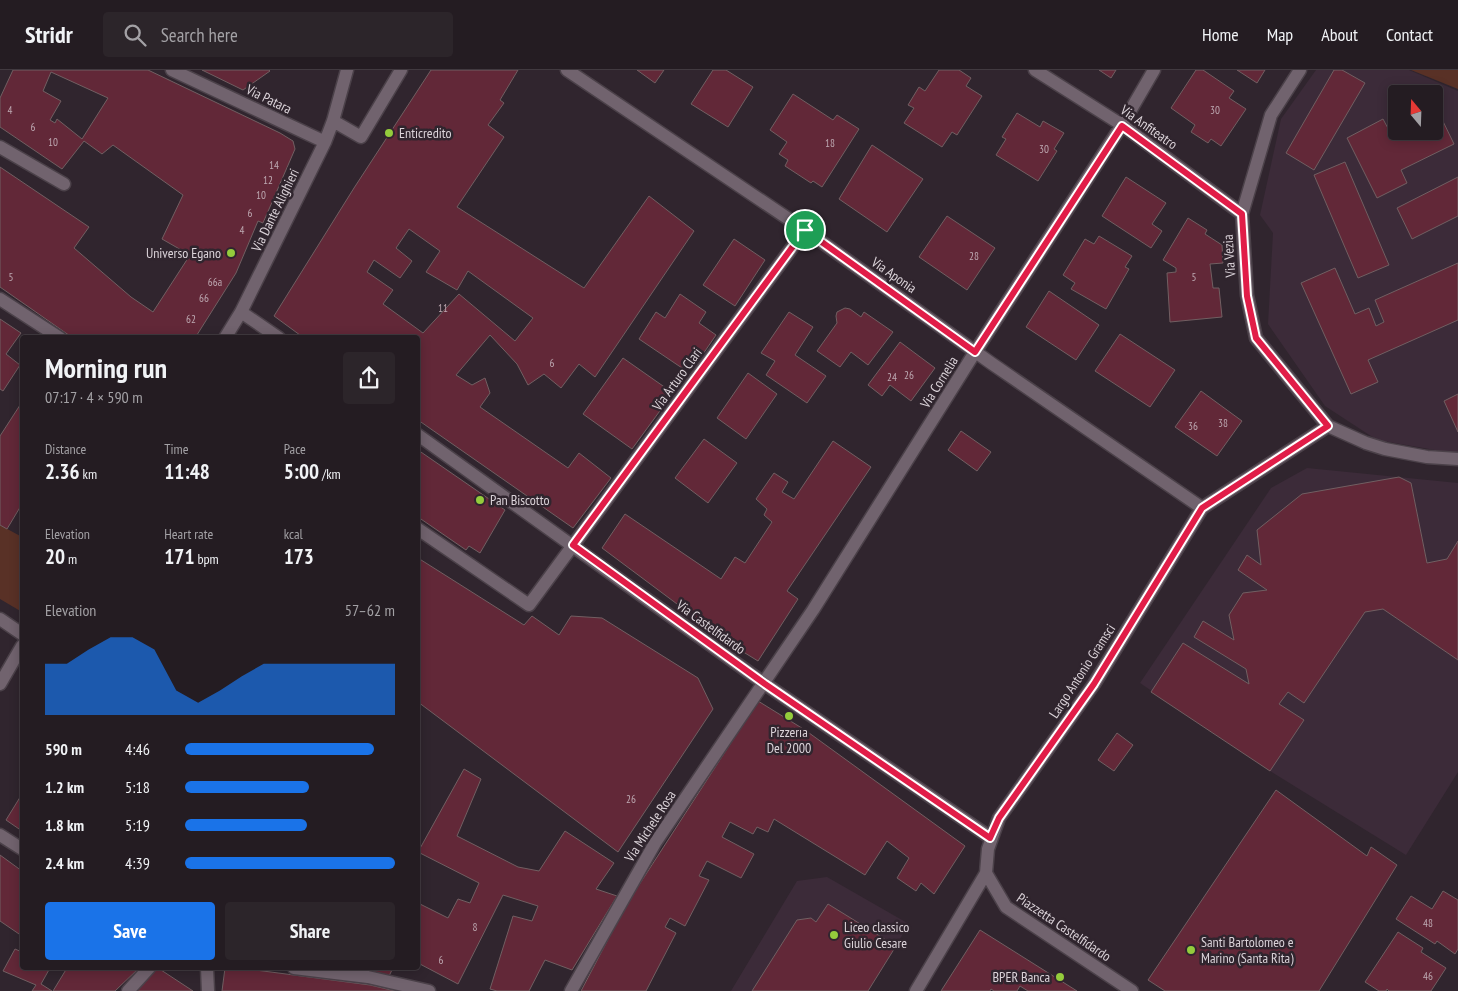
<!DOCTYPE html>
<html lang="en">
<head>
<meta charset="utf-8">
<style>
	:root { --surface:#241c22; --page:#2c252a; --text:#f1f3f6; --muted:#a3a1a5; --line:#413a40; --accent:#1a73e8 }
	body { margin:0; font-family:"PT Sans Narrow",sans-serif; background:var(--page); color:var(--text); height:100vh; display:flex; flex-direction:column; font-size:19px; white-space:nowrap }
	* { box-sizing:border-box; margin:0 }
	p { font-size:16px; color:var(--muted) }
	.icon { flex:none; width:28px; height:28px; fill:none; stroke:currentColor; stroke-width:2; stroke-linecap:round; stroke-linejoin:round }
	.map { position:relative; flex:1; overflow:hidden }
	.details { position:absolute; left:20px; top:265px; width:400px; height:635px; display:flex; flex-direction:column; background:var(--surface); border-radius:5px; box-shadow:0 2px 12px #0003,0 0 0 1px var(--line) }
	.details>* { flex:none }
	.needle { width:32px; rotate:341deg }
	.fabs { position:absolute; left:1388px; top:15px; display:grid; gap:10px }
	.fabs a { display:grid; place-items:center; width:55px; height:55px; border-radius:5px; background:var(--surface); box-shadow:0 2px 12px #0003,0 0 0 1px var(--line); font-size:25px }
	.pin { position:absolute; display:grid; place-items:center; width:42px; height:42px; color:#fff; margin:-21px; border:2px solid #fff; border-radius:50%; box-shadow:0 1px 5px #0007 }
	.round { display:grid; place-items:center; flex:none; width:52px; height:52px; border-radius:5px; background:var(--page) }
	.overview { display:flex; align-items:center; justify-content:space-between; height:85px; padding:0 25px }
	h1 { font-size:28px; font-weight:700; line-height:38px }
	.stats { display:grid; grid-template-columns:repeat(3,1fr); gap:8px; height:85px; padding:5px 25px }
	.stats div { display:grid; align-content:center }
	.stats b { font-size:21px; font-weight:700 }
	.stats small { font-size:14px; font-weight:400 }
	.stats p { font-size:14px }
	.chart { height:140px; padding:10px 25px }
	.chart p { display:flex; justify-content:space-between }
	.chart svg { width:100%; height:90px; margin-top:5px; fill:var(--accent); opacity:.7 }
	.button { display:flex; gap:10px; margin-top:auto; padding:10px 25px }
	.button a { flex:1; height:58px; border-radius:5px; background:var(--accent); color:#fff; font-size:20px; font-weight:700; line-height:58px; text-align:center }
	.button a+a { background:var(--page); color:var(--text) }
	ul { padding:0 25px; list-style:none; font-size:16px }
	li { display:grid; grid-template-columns:80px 60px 1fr; align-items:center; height:38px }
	li i { height:12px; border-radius:6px; background:var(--accent) }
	header { display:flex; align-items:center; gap:30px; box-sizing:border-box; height:70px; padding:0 25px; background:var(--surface); border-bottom:1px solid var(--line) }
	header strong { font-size:24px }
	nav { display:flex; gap:28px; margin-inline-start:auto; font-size:18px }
	.search { width:350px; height:45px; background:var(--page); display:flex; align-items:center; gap:12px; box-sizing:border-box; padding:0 18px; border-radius:5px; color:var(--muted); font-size:19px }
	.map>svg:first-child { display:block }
</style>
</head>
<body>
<header>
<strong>Stridr</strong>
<div class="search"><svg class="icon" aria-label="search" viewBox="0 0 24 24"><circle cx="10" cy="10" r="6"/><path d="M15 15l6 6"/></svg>Search here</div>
<nav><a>Home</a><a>Map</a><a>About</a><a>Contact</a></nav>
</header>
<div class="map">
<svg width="1458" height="921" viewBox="0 0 1458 921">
	<rect width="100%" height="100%" fill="#30252e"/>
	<path fill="#3c2b39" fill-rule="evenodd" d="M1316 0H1409L1458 21V384L1377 370 1325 336 1268 254 1273 163 1260 145 1281 49ZM1396 24H1434V61H1396Z
		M1307 398 1458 413V702L1406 785 1270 701 1140 613 1271 418Z
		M827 807 909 854 868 921H731L797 811Z"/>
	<path fill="#593126" d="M1411 0H1458V19Z
		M0 455 22 467V542L0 529Z"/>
	<path fill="#622838" stroke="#715f62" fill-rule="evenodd" d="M13 0H148L280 63 293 71 295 79 263 153 258 151 236 203 195 268H73L0 217V97L89 157 74 178 131 227 153 242 190 185 162 169 183 125 113 75 102 84 84 71 62 99 0 57V28ZM51 2 108 28 82 69 57 49 55 53 50 50 61 31 43 21Z
		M202 0H269L270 1 243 20Z
		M431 0H518L500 30 504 33 488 55 504 67 457 137 584 218 649 126 694 161 595 307 579 294 561 318 544 304 528 315 517 294 490 265 456 305 472 315 485 308 490 323 480 337 568 398 579 383 611 408 573 458 418 350V268H304L274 246 354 118ZM409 159 440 181 426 202 457 220 468 201 533 248 515 271 459 224 423 263 383 234 393 220 367 202 374 190 400 208 412 191 396 178Z
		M637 0H664L655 13Z
		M713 0H726L753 17 728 57 691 34Z
		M939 0H959L971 8 966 16 982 26 957 65 952 62 942 77 904 53 914 38 908 35 919 17 925 21Z
		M1099 0H1116L1111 8Z
		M1196 0H1203L1234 21 1229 28 1246 39 1221 76 1211 69 1208 73 1191 62 1195 55 1171 38Z
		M1237 0H1265L1257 13Z
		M1334 0H1342L1365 13 1314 100 1286 83Z
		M793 24 833 50 837 45 859 59 822 117 813 111 811 113 785 96 788 90 779 84 787 72 770 60Z
		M1438 41 1454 74 1401 100 1407 113 1377 128 1347 68 1383 49 1391 64 1397 61H1434V43Z
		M1017 43 1040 57 1043 51 1064 63 1054 79 1057 81 1038 111 996 85 1006 69 1002 67Z
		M872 75 923 109 887 162 839 129Z
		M1345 92 1389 195 1358 208 1314 105Z
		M1126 107 1166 133 1152 154 1162 161 1151 178 1102 146Z
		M1458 107V146L1412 169 1397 138Z
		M947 146 995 178 967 220 919 187Z
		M1188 148 1207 160 1205 164 1222 175 1223 193 1210 194 1213 218H1219L1222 247 1170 252 1167 203 1176 202V198L1163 190Z
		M1099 166 1132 186 1125 197 1129 199 1106 239 1071 219 1075 213 1063 205 1085 169 1094 174Z
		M734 169 765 190 735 236 703 215Z
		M1458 193V250L1368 290 1378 312 1351 324 1301 213 1335 198 1355 244 1369 238 1376 256 1384 252 1375 230Z
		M1049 221 1099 255 1076 290 1026 257Z
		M680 224 706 242 699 253 716 265 703 284 695 279 682 298 639 269 656 242 665 248Z
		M845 238 850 239 861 247 864 242 893 262 868 295 851 282 840 297 817 281 837 253 836 246 837 242Z
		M789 242 813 257 795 285 826 306 807 333 766 305 775 291 761 283Z
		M0 249 21 263 6 284 20 295 3 321 0 319Z
		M1120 264 1175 300 1150 337 1095 301Z
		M900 272 935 298 911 331 890 315 882 326 868 315Z
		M623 288 673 323 632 379 583 344Z
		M748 303 777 324 746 369 717 348Z
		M1201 321 1242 351 1217 386 1175 357Z
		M1458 324V362L1444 331Z
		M22 332V434L7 459 0 455V366Z
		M961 361 991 382 977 401 948 380Z
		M704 369 737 393 708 433 675 408Z
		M833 371 871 397 787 521 798 529 758 591 732 575 602 478 625 444 721 509 735 487 745 493 772 452 764 445 767 439 756 429 774 403 788 412 782 422 794 429Z
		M418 380 505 440 480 483 469 476 466 480 418 447Z
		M1399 407 1411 413 1427 493 1447 489 1458 471V590L1383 539 1365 542 1304 633 1288 622 1279 634 1304 650 1270 701 1151 622 1183 573 1249 614 1246 599 1194 567 1203 551 1234 570 1229 545 1243 523 1267 520 1238 500 1247 485 1261 495 1257 460 1302 424Z
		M418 488 524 555 532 546 559 565 571 546 602 548 698 608 713 639 618 782 418 632Z
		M758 631 805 660 965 776 934 824 921 813 916 821 897 808 909 788 887 771 865 805 774 749 768 762 757 757 753 764 730 752 722 767 754 784 741 808 707 791 699 806 709 810 685 856 670 848 665 857 676 863 646 921H581L626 835Z
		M1117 663 1133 675 1114 701 1098 690Z
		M464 699 481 709 457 766 518 797 539 801 565 761 614 793 596 819 617 826 572 900 545 890 529 921H497L490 919 513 846 532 851 538 836 503 825 458 914 418 893V833L448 848 458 829 470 833 479 813 418 782Z
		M1276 720 1367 786 1371 777 1397 795 1319 921H1165L1148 910Z
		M22 724V761L6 750Z
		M0 785 22 801V866L0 851Z
		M1443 821 1458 830V879L1455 884 1437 871 1435 874 1396 849 1411 826 1432 839Z
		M828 834 896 876 868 921H752L797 850 811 848 816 852Z
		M980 860 1077 921H1028L1020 916 1017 921H994L991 919 990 921H941Z
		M1398 862 1423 878 1421 882 1446 898 1431 921H1389L1387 919 1386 921H1379L1365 912Z
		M15 879 22 882V898H50L41 914 52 921H32L36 915 3 901Z
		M67 898H139L115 921H53Z
		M155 898H158L193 921H133Z
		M225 898H240L370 915 395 921H222Z
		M368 898H393L388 908 366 901Z"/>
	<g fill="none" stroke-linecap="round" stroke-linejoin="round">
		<g stroke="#4b4149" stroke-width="15">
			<path id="minor" d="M172 0 325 72
				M567 0 805 160 991 293 1202 438
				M1035 0 1122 55 1242 144
				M1300 0 1271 45 1242 144 1247 225 1256 268 1328 356 1366 373 1385 379 1427 387 1458 389
				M333 51 361 67 401 0
				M0 77 64 114
				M0 229 60 268
				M241 242 279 268
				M225 268 241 242 325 72 333 51 347 0
				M418 365 765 614 991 768
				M418 459 529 535 805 160
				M0 549 22 564
				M0 614 22 576
				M0 765 22 779
				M207 898 208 921
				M294 898 368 907 429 921
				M128 921 149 898
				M571 921 655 773 813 540 975 282 1122 55 1154 0
				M916 921 986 803
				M1132 921 1006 837 986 803 988 779 999 748 1094 614 1202 438 1328 356"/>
		</g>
		<use href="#minor" stroke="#71636e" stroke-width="12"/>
	</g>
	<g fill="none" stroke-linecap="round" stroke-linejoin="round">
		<g stroke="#fff" stroke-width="10">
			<path id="route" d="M1122 56 1242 144 1247 226 1256 268 1328 356 1202 438 1094 614 999 748 990 768 765 614 573 475 805 160 975 282Z"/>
		</g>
		<use href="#route" stroke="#e11d48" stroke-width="6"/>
	</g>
	<g fill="#94cc3c" stroke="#30252e" stroke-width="2">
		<circle cx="389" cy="63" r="5"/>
		<circle cx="231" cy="183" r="5"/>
		<circle cx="480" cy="430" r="5"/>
		<circle cx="789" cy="646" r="5"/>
		<circle cx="834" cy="865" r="5"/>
		<circle cx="1191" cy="880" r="5"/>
		<circle cx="1060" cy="907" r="5"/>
	</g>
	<g text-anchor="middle" stroke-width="5" stroke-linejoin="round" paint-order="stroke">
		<g font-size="11" fill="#bda8b1">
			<text x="10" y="44">4</text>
			<text x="1215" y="44">30</text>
			<text x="33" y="61">6</text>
			<text x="53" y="76">10</text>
			<text x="830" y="77">18</text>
			<text x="1044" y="83">30</text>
			<text x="274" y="99">14</text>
			<text x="268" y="114">12</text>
			<text x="261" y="129">10</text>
			<text x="250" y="147">6</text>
			<text x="242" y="164">4</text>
			<text x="974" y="190">28</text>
			<text x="11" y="211">5</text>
			<text x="1194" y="211">5</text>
			<text x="215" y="216">66a</text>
			<text x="204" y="232">66</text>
			<text x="443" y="242">11</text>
			<text x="191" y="253">62</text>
			<text x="552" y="297">6</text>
			<text x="909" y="309">26</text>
			<text x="892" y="311">24</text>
			<text x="1223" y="357">38</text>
			<text x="1193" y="360">36</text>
			<text x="631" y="733">26</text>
			<text x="1428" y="857">48</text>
			<text x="475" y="861">8</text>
			<text x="441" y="894">6</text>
			<text x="1428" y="910">46</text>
		</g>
		<g font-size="14" fill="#dbd3d9" stroke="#30252e">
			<text transform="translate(269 29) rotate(26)" y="5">Via Patara</text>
			<text transform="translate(1149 57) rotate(35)" y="5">Via Anfiteatro</text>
			<text transform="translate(275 140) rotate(-64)" y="5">Via Dante Alighieri</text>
			<text transform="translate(1229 186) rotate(-94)" y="5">Via Vezia</text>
			<text transform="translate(894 205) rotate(35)" y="5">Via Aponia</text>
			<text transform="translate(677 309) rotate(-54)" y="5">Via Arturo Clari</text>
			<text transform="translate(939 312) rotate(-58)" y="5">Via Cornelia</text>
			<text transform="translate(711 557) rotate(36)" y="5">Via Castelfidardo</text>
			<text transform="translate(1082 601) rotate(-57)" y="5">Largo Antonio Gramsci</text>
			<text transform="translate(650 756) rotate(-57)" y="5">Via Michele Rosa</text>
			<text transform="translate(1064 857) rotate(34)" y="5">Piazzetta Castelfidardo</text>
		</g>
		<g font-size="14" fill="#dbd3d9" stroke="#30252e" text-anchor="start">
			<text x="399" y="68">Enticredito</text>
			<text x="221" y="188" text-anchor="end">Universo Egano</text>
			<text x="490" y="435">Pan Biscotto</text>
			<text x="789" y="667" text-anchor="middle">Pizzerıa<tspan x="789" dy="16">Del 2000</tspan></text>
			<text x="844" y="862">Liceo classico<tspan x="844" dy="16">Giulio Cesare</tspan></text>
			<text x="1201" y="877">Santi Bartolomeo e<tspan x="1201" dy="16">Marino (Santa Rita)</tspan></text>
			<text x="1050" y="912" text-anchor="end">BPER Banca</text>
		</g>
	</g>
</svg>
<div class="fabs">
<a><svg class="needle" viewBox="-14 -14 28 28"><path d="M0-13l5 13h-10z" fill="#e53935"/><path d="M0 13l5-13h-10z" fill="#a3a1a5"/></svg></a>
</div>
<div class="pin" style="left:805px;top:160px;background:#1e9e55"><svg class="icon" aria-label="arrive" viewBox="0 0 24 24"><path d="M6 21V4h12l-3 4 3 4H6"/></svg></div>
<section class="details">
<div class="overview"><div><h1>Morning run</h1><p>07:17 · 4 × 590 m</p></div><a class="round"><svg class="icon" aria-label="share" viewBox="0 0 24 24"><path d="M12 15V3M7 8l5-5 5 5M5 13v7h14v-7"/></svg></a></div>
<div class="stats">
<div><p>Distance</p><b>2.36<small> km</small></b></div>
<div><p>Time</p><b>11:48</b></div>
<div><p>Pace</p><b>5:00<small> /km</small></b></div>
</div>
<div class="stats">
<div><p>Elevation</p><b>20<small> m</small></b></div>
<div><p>Heart rate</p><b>171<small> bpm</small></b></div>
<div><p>kcal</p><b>173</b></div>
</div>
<div class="chart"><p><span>Elevation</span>57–62 m</p>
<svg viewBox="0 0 160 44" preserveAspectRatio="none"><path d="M0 44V19L10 19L20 12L30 6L40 6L50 12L60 32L70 38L80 32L90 25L100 19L110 19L120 19L130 19L140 19L150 19L160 19V44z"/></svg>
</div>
<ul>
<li><b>590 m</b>4:46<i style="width:90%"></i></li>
<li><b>1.2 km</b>5:18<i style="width:59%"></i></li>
<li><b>1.8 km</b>5:19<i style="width:58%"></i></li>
<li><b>2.4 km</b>4:39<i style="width:100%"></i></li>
</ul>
<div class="button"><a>Save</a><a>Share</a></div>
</section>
</div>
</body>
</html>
